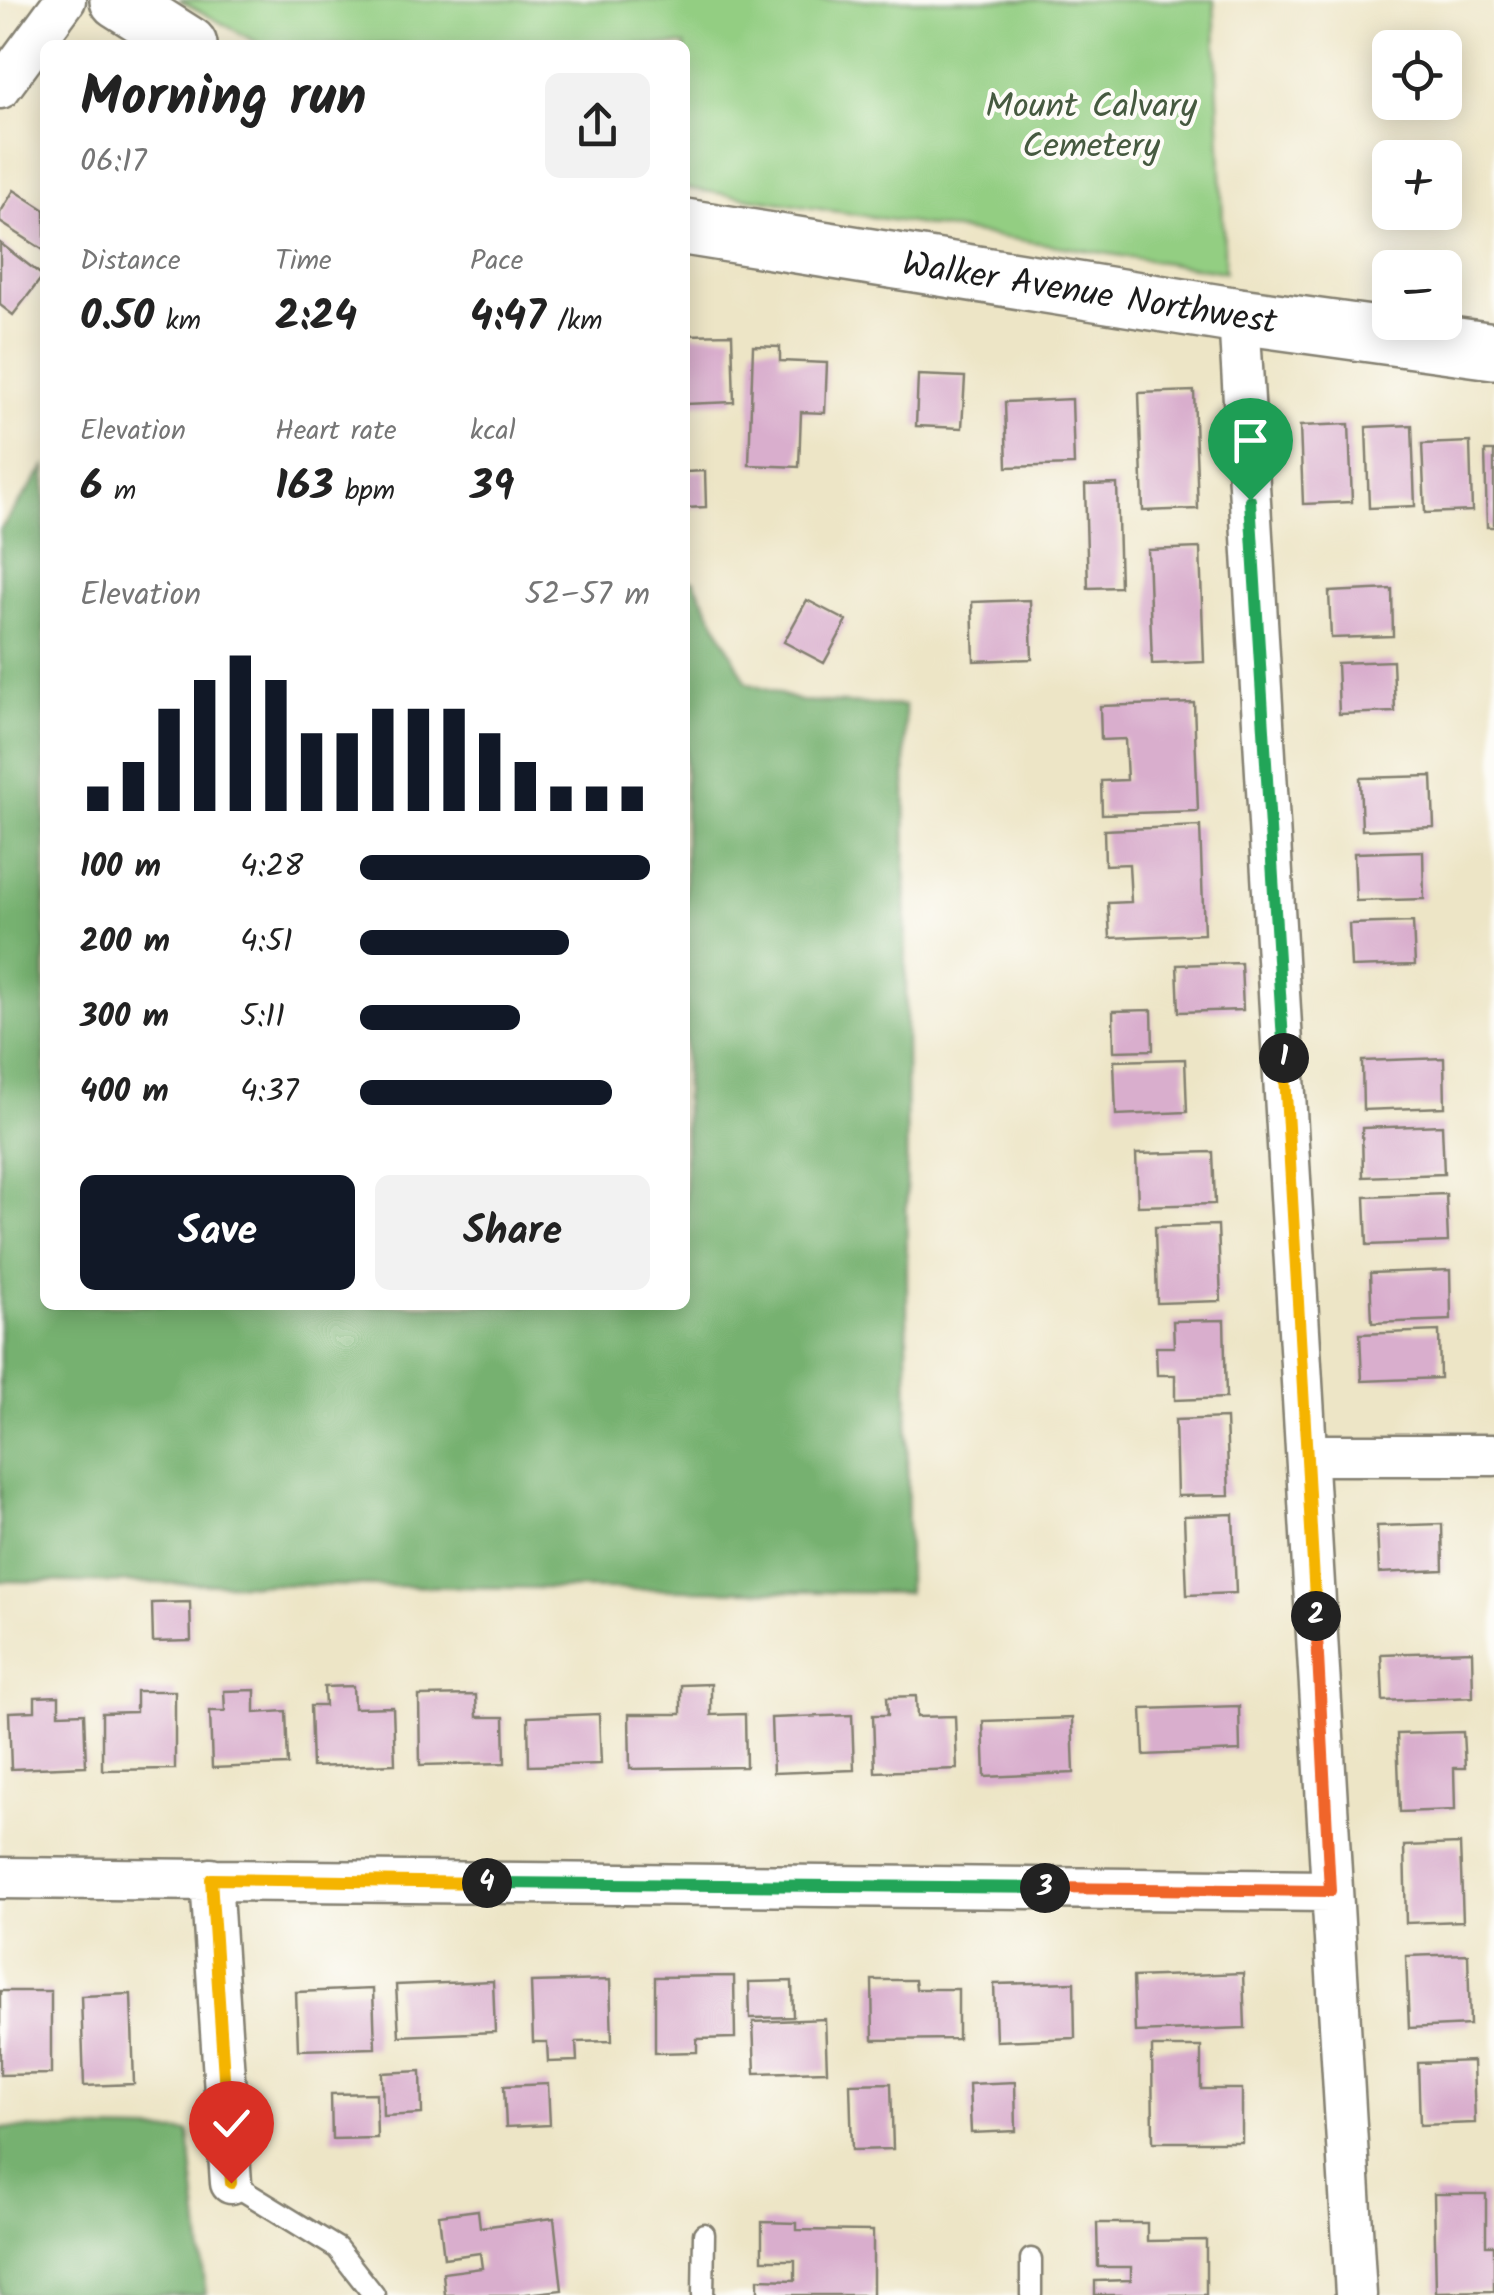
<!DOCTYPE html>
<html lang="en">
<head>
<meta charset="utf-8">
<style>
	:root { --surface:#fff; --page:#f2f2f2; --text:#222; --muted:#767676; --accent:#111827 }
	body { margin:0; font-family:Kalam,sans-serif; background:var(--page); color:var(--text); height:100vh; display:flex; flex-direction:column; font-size:38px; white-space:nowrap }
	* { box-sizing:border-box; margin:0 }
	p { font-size:32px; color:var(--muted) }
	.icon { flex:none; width:55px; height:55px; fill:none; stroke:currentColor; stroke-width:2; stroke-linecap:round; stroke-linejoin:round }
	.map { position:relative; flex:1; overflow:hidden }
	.side { position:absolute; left:40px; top:40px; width:650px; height:1270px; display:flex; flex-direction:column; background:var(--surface); border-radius:15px; box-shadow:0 5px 25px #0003 }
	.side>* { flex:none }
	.controls { position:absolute; left:1372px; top:30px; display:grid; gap:20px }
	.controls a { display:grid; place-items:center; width:90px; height:90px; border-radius:15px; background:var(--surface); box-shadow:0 5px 25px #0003; font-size:50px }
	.pin { position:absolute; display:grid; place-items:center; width:85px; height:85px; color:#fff; margin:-102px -42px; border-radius:50% 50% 50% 0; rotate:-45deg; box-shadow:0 0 10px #0007 }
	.pin .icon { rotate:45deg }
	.km { position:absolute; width:50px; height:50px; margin:-25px; border-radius:50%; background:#222; color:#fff; font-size:28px; line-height:50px; text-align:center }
	.round { display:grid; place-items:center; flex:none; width:105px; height:105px; border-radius:15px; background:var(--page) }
	.overview { display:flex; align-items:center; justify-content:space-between; height:170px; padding:0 40px }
	h1 { font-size:55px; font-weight:600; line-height:75px }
	.metrics { display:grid; grid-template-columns:repeat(3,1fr); gap:15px; height:170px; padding:10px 40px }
	.metrics div { display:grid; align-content:center }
	.metrics b { font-size:42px; font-weight:600 }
	.metrics small { font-size:28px; font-weight:400 }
	.metrics p { font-size:28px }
	.chart { height:280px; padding:20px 40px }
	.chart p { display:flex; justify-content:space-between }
	.chart svg { width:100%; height:180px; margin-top:10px; stroke:var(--accent); stroke-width:6 }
	.primary-button { display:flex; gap:20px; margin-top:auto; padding:20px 40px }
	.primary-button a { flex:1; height:115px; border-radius:15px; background:var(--accent); color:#fff; font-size:40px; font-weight:600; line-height:115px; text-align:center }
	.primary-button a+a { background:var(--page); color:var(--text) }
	ul { padding:0 40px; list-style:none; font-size:32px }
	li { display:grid; grid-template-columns:160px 120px 1fr; align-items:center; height:75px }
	li i { height:25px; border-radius:12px; background:var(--accent) }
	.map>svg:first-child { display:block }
</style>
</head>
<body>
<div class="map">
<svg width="1494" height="2295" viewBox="0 0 1494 2295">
	<rect width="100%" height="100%" fill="#fdfcf7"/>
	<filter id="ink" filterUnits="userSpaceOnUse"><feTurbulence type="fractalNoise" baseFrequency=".01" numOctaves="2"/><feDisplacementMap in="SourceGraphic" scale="20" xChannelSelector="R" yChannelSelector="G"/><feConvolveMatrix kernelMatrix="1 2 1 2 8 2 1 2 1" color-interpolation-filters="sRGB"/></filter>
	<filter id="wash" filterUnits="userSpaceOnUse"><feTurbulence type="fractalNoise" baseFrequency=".0048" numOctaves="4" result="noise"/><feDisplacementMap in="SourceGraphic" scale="40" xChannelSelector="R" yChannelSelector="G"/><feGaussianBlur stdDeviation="2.25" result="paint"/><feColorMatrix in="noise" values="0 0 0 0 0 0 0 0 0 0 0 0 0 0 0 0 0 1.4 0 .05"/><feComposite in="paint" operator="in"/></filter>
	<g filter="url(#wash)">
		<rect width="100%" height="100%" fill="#ede5c6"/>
		<path fill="#93ce82" stroke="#58754f" stroke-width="2.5" d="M179 0H1214L1225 272 685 188V45H262Z"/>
		<path fill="#76b170" stroke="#496646" stroke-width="2.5" d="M45 467V1305H685V579L694 581 747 683 800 701 905 706 908 1593 0 1581V530Z
			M0 2128 189 2132 206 2295H0Z"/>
		<g id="blocks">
			<path fill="#d9aecd" d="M14 190 45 210V251L0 222V213Z
				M0 243 43 276 13 315 0 305Z
				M732 334 734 402 685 404V335Z
				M753 346 780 347V361L827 363 825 413 801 412 799 467 749 465Z
				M918 375 965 377 962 428 916 426Z
				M1194 391 1198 509 1143 511 1139 393Z
				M1072 399 1074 465 1007 467 1005 402Z
				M1349 424 1352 502 1303 504 1300 426Z
				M1412 425 1415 506 1369 508 1366 427Z
				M1470 442 1472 511 1425 513 1422 444Z
				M1485 451H1494V527H1487Z
				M705 471 706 507 685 508V472Z
				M1117 484 1120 587 1088 588 1085 485Z
				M1200 548 1204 662 1152 664 1148 550Z
				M1392 589 1393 636 1331 638 1329 592Z
				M807 600 847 621 824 663 784 642Z
				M1030 600 1032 659 974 661 972 602Z
				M1393 661 1395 712 1339 714 1337 663Z
				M1194 703 1198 811 1102 814 1101 781 1127 780 1125 739 1101 740 1100 706Z
				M1432 776 1434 827 1362 830 1360 778Z
				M1200 826 1204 934 1110 938 1108 903 1131 902 1129 864 1105 865 1104 830Z
				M1423 851 1424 899 1356 901 1354 853Z
				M1413 922 1415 965 1351 967 1349 924Z
				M1241 963 1243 1010 1179 1012 1177 965Z
				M1152 1010 1153 1050 1114 1051 1113 1011Z
				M1444 1058 1445 1107 1363 1110 1362 1061Z
				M1185 1059 1187 1112 1116 1115 1114 1061Z
				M1442 1125 1444 1174 1363 1177 1362 1128Z
				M1213 1152 1215 1204 1138 1206 1136 1154Z
				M1446 1194 1448 1242 1367 1245 1365 1197Z
				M1218 1225 1221 1301 1157 1303 1155 1227Z
				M1450 1270 1451 1320 1372 1323 1370 1273Z
				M1224 1320 1226 1398 1175 1400V1375H1157L1156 1347H1174L1173 1321Z
				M1439 1331 1440 1378 1362 1381 1360 1334Z
				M1226 1418 1229 1495 1177 1496 1175 1420Z
				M1233 1514 1236 1593 1187 1595 1184 1516Z
				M1442 1524 1443 1570 1379 1573 1377 1526Z
				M190 1602 191 1641 153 1642 152 1603Z
				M1472 1651 1473 1697 1383 1701 1381 1654Z
				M711 1684V1715L745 1714 746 1767 630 1769 629 1714H681V1685Z
				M353 1686 354 1708 393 1707 395 1764 312 1767 310 1706H325L324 1687Z
				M255 1690V1713L286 1711 288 1765 212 1768 210 1711H225L224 1691Z
				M136 1691H175V1769L102 1770V1713L136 1712Z
				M476 1695 477 1717H504L505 1763 420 1765 419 1696Z
				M59 1696V1714L84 1713 86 1766 11 1769 9 1712 35 1711V1697Z
				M916 1696 917 1717 955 1716 957 1769 875 1772 873 1715H888L887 1697Z
				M1239 1706 1240 1751 1144 1755 1142 1709Z
				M599 1714 601 1764 529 1766 528 1717Z
				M852 1715 854 1770 773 1773 771 1718Z
				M1072 1718 1074 1773 985 1777 983 1721Z
				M1463 1732 1465 1768H1454L1455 1810 1400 1812 1397 1734Z
				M1460 1844 1463 1921 1406 1923 1404 1846Z
				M1468 1954 1470 2025 1409 2028 1406 1956Z
				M1243 1973 1245 2028 1135 2032 1133 1977Z
				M734 1976 735 2038 697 2039V2052L655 2053V1977Z
				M610 1980 612 2041 576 2042 577 2061 548 2062 547 2042H533L531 1982Z
				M872 1980H915L916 1989H958V2039L873 2040Z
				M493 1981 495 2032 399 2036 396 1985Z
				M792 1981 793 2017 750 2018 749 1982Z
				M1074 1982 1075 2038 996 2041 994 1984Z
				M373 1989 375 2048 298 2050 296 1992Z
				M0 1991H51V2074L0 2075Z
				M131 1994 134 2084 84 2086 81 1996Z
				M825 2019 827 2071 755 2073 753 2022Z
				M1152 2047H1201V2089H1242V2142H1153Z
				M1473 2061 1475 2123 1420 2125 1418 2063Z
				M421 2071 422 2114 383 2116 382 2073Z
				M1015 2082 1016 2131 971 2133 969 2084Z
				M891 2083 893 2149 852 2150 850 2084Z
				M548 2084 550 2125 506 2127 504 2086Z
				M376 2093 377 2138 332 2139 331 2094Z
				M1434 2194H1486V2245H1494V2291L1436 2292Z
				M478 2210 480 2227 554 2218 562 2290 517 2295H445L443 2273 482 2268 480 2253 444 2258 439 2215Z
				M762 2222 797 2223V2230L873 2231V2295H758V2279L795 2280V2260H762Z
				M1097 2223H1147V2241L1206 2240V2295H1095V2281L1131 2280V2267H1098Z"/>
		</g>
	</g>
	<g filter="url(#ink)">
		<use href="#blocks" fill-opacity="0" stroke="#848071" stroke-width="2.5"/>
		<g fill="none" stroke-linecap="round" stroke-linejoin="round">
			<g stroke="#848071" stroke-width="25">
				<path id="lane" d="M231 2183 337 2248 374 2295
					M1031 2259V2295
					M703 2295 704 2234"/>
			</g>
			<g stroke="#848071" stroke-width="45">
				<path id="street" d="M0 88 65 0
					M1239 316 1356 2295
					M1308 1455H1494
					M0 1878 1329 1891
					M211 1879 231 2183"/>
			</g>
			<g stroke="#848071" stroke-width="60">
				<g id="secondary">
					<path d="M118 0 189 45"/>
					<path id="s1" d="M685 227 1239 316 1494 351"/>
				</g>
			</g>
			<use href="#lane" stroke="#fff" stroke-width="20"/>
			<use href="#street" stroke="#fff" stroke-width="40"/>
			<use href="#secondary" stroke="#fff" stroke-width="55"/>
		</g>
	</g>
	<g fill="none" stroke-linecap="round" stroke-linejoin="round" filter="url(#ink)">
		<g stroke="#fff" stroke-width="20">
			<path id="split-1" d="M1250 500 1284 1058"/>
		</g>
		<g stroke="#fff" stroke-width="20">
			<path id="split-2" d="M1284 1058 1316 1616"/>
		</g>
		<g stroke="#fff" stroke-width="20">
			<path id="split-3" d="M1045 1888 1330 1891 1316 1616"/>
		</g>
		<g stroke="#fff" stroke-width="20">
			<path id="split-4" d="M487 1883 1045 1888"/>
		</g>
		<g stroke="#fff" stroke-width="20">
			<path id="split-5" d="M231 2183 211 1879 487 1883"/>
		</g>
		<use href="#split-1" stroke="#22a559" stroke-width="12"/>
		<use href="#split-2" stroke="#f5b400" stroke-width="12"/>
		<use href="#split-3" stroke="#f0652b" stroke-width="12"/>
		<use href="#split-4" stroke="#22a559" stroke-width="12"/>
		<use href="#split-5" stroke="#f5b400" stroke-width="12"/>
	</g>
	<g text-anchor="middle" stroke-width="8" stroke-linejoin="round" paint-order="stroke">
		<g font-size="35" fill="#465a40" stroke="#fdfcf7">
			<text x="1091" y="117">Mount Calvary<tspan x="1091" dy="40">Cemetery</tspan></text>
		</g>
		<g font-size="35" fill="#1c1c1c" stroke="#fdfcf7">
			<text dy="12" stroke="none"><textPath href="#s1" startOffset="410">Walker Avenue Northwest</textPath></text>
		</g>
	</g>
</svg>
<div class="controls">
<a><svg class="icon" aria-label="locate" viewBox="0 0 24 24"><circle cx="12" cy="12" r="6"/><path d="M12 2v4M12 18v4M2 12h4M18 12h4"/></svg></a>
<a>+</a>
<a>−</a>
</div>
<div class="pin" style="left:1250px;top:500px;background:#1e9e55"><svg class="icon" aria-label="arrive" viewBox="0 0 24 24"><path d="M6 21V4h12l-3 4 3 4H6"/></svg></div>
<div class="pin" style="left:231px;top:2183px;background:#d93025"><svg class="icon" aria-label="check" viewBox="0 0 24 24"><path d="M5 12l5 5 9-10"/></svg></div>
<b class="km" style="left:1284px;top:1058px">1</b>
<b class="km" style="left:1316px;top:1616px">2</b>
<b class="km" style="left:1045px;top:1888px">3</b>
<b class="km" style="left:487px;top:1883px">4</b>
<section class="side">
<div class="overview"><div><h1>Morning run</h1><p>06:17</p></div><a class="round"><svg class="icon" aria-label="share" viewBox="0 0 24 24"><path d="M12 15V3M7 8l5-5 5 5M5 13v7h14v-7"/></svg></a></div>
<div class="metrics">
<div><p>Distance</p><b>0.50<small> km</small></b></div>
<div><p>Time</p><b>2:24</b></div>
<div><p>Pace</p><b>4:47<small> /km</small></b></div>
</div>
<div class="metrics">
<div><p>Elevation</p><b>6<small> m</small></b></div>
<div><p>Heart rate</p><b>163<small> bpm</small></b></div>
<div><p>kcal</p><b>39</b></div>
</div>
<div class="chart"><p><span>Elevation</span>52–57 m</p>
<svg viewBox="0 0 160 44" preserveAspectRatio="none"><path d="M5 44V38M15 44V32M25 44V19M35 44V12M45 44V6M55 44V12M65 44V25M75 44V25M85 44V19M95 44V19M105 44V19M115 44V25M125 44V32M135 44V38M145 44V38M155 44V38"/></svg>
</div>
<ul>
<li><b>100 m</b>4:28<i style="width:100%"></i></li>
<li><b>200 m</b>4:51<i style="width:72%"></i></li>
<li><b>300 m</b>5:11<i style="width:55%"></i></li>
<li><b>400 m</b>4:37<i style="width:87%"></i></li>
</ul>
<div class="primary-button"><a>Save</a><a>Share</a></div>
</section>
</div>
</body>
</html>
